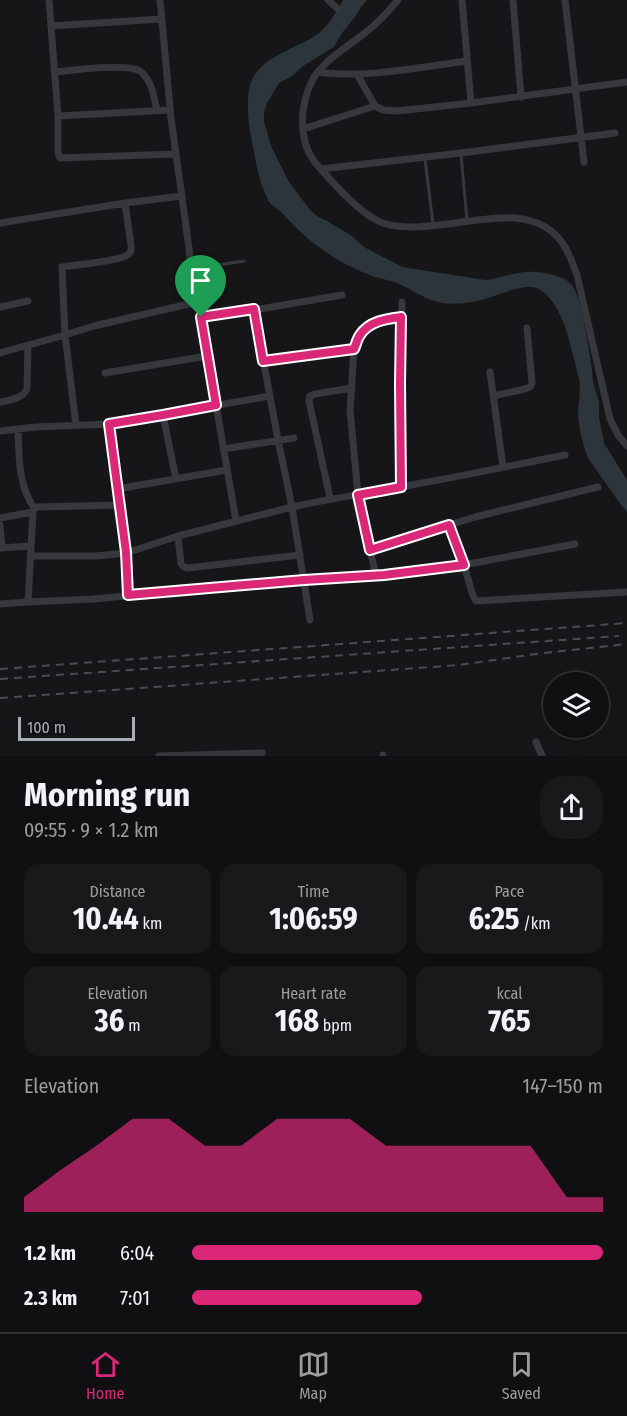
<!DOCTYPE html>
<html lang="en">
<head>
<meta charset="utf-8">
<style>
	:root { --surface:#101012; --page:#19191b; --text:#f1f3f6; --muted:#9c9d9f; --line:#303032; --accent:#db2777 }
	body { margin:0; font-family:"Fira Sans Condensed",sans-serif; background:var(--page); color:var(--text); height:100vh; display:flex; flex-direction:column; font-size:22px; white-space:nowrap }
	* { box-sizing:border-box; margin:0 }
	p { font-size:20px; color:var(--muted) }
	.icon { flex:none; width:33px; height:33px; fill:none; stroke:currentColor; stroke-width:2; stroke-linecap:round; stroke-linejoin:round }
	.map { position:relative; height:756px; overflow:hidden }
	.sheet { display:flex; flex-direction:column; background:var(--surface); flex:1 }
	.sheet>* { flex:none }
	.controls { position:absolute; left:543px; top:672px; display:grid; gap:12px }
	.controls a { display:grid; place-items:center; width:66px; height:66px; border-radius:50%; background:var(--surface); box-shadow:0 3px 15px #0003,0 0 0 2px var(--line); font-size:30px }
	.scale { position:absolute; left:18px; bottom:15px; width:117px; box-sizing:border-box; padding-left:6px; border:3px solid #a8adb8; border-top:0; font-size:16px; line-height:21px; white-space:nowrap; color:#a8adb8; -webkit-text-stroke:4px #111113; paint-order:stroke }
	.pin { position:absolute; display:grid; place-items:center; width:51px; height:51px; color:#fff; margin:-62px -26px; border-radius:50% 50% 50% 0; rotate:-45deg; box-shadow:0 0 6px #0007 }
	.pin .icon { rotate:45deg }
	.round { display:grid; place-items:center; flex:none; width:63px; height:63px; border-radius:24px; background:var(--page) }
	.overview { display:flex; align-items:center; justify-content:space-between; height:102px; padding:0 24px }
	h1 { font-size:33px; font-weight:700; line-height:45px }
	.metrics { display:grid; grid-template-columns:repeat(3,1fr); gap:9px; height:102px; padding:6px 24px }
	.metrics div { display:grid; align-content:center; border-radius:15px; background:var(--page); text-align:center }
	.metrics b { font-size:30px; font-weight:700 }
	.metrics small { font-size:16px; font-weight:400 }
	.metrics p { font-size:16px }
	.chart { height:168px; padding:12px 24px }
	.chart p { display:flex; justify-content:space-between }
	.chart svg { width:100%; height:108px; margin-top:6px; fill:var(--accent); opacity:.7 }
	ul { padding:0 24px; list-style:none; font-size:20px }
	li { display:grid; grid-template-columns:96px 72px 1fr; align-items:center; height:45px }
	li i { height:15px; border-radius:8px; background:var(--accent) }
	.tabs { display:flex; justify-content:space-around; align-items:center; height:84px; border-top:2px solid var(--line); background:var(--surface); font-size:16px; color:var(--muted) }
	.tabs a { display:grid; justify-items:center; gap:3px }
	.tabs .on { color:var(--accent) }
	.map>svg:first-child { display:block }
</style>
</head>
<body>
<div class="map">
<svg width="627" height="756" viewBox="0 0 627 756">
	<rect width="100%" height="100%" fill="#161618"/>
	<path fill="#2c353c" d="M343 0H367L361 7 355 17 342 33 334 47 303 66 292 76 279 83 267 103 264 113V121L271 146 289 182 311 211 317 216 327 221 352 236 364 247 402 267 485 280C499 279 512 273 526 272 538 271 563 275 571 284 582 295 589 352 592 370L593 382 599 402V417L604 443 627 480V512L621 505 588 458C583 445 578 426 578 411 579 400 581 389 579 378 571 350 565 305 539 289 525 282 497 296 482 300 470 303 454 305 442 303 425 300 412 289 397 283 389 280 382 279 375 277 338 264 308 242 283 214 279 209 272 206 269 202 267 199 267 196 265 193 257 174 255 157 251 136 248 121 245 92 253 78 267 53 298 49 319 33 329 25 337 11 343 0Z"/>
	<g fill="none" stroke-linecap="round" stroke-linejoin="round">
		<path stroke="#37383d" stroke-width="3" d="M461 155 467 220
			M425 159 433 224
			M192 269 244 261"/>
		<path stroke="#37383d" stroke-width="7" d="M49 0 58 116V153L60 158 176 154
			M160 0 171 118 189 248 191 269 201 317 236 521
			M328 0 338 9
			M398 0C388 12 378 23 366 32 348 47 323 60 312 81 299 107 298 144 318 166 333 183 362 216 383 223 409 232 451 223 478 220 498 218 517 215 537 223 561 232 569 252 577 275L610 419 618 435 627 446
			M462 0 471 103
			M513 0 521 97
			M565 0 584 162
			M51 26 161 19
			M55 72C72 70 127 63 140 71 152 80 154 97 157 110
			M318 72C363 79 421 67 467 61
			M357 74 375 106 383 110 397 111 471 103 627 82
			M58 116 170 110
			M303 129 375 106
			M321 169 461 153 615 133
			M0 223 125 203 182 196
			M0 307 28 301
			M254 310 342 295
			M0 353 65 335 94 326 197 302
			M263 361 354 349
			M490 372 503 467
			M105 373 207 356
			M493 396 525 389 530 387 532 383 527 328
			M0 402C10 400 22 399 27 389L28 346
			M163 415 176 479
			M109 424 117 489
			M76 425 65 335 62 267C74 265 122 261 129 254 132 251 131 249 131 245L125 203
			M18 429C19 457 18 484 34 508
			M0 431 36 427 109 424 270 396
			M223 449 294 438
			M401 487 400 384 402 302
			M330 498 309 401 310 396 315 394 352 388
			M0 518 33 512
			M0 525 2 548
			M449 525 464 565 473 596 476 601 627 592
			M178 536 181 564 184 567 188 568 300 555
			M0 548 31 546
			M370 550 475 517 598 487
			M30 556H96L126 553 117 489 227 470
			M376 576 358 495 350 410 354 349 360 335 366 328 379 321 401 317
			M128 595 126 553 178 536 292 507 278 440 254 310 201 317
			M28 602 33 512 34 508 38 507 120 505
			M0 604 28 602 93 599 237 586 384 575 474 563 575 544
			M310 620 292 507C332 498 371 493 411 485 462 476 514 465 565 455
			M536 742 542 756
			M159 756 262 753
			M383 756V755"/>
		<path stroke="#4a4c52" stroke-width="2" stroke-dasharray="8 6" stroke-linecap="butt" d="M0 669 627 623
			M0 679 619 636
			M0 698 459 665 543 653 627 644"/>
	</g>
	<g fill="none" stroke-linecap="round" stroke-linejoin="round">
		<g stroke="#fff" stroke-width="12">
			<path id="route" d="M254 309 263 361 354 349C356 345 357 339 360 335 369 321 386 319 401 317L400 384 401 487 358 495 370 550 449 525 464 565 384 575 304 580 128 595 126 552 109 424 163 415 216 405 201 317Z"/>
		</g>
		<use href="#route" stroke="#db2777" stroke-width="8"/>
	</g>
</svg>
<div class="controls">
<a><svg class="icon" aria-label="layers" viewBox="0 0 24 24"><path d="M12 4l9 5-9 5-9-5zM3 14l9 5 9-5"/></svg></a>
</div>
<div class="scale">100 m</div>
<div class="pin" style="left:201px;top:317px;background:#1e9e55"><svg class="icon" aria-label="arrive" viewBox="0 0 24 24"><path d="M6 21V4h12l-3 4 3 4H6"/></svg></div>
</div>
<section class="sheet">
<div class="overview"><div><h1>Morning run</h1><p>09:55 · 9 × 1.2 km</p></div><a class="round"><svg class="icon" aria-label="share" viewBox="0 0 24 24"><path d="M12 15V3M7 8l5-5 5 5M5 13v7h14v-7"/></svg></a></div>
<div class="metrics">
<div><p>Distance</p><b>10.44<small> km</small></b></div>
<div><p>Time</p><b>1:06:59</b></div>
<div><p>Pace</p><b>6:25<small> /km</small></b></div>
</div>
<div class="metrics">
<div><p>Elevation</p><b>36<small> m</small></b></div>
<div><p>Heart rate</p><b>168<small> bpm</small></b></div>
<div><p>kcal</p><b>765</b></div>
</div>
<div class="chart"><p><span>Elevation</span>147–150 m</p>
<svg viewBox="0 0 160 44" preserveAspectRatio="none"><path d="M0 44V38L10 27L20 17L30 6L40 6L50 17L60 17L70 6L80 6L90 6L100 17L110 17L120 17L130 17L140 17L150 38L160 38V44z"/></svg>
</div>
<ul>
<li><b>1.2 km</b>6:04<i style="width:100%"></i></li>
<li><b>2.3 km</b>7:01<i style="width:56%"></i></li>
</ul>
</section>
<nav class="tabs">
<a class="on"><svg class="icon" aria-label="home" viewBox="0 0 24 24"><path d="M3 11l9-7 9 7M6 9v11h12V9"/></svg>Home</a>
<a><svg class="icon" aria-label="map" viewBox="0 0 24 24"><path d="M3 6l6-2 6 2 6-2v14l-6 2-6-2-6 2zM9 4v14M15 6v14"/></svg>Map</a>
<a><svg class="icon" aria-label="saved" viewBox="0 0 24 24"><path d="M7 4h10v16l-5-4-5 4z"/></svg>Saved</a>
</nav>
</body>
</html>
